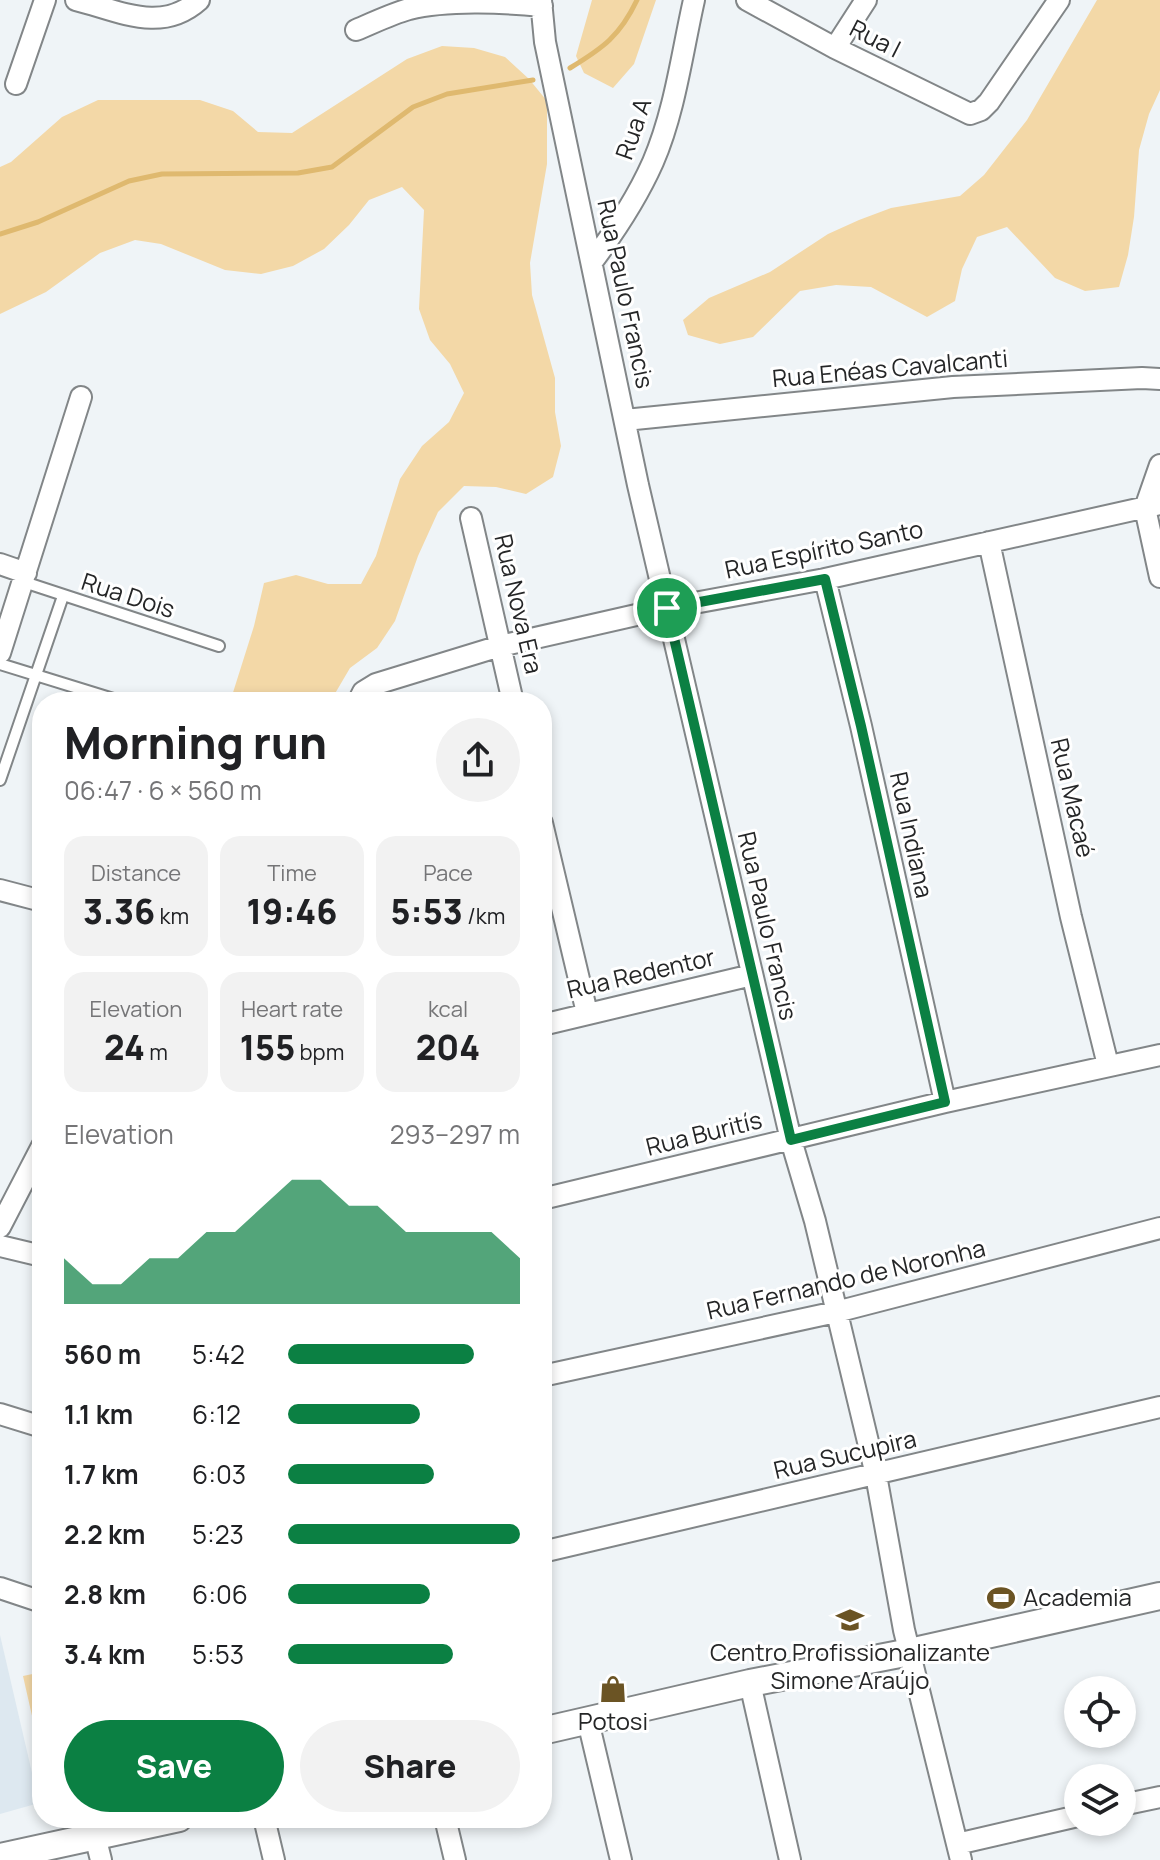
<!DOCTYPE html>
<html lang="en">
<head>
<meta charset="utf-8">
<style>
	:root { --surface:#fff; --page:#f2f2f2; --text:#202124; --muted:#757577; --accent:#0b8043 }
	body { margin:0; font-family:Manrope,sans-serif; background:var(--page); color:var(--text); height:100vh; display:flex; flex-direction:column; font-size:30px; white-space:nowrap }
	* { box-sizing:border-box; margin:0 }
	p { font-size:26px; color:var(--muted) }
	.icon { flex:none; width:44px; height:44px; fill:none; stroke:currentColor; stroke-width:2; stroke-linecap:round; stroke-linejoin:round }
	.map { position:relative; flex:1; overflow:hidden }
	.drawer { position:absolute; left:32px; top:692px; width:520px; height:1136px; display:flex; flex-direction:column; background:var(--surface); border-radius:32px; box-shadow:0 4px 12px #0003 }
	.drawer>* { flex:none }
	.fabs { position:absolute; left:1064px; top:1676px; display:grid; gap:16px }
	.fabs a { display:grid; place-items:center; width:72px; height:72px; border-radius:50%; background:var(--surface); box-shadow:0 4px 12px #0003; font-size:40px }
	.pin { position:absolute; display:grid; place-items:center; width:68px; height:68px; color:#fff; margin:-34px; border:4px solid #fff; border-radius:50%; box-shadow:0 2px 8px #0007 }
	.round { display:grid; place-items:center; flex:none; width:84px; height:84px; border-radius:42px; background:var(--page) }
	.overview { display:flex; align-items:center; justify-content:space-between; height:136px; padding:0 32px }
	h1 { font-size:44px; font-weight:800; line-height:60px }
	.stats { display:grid; grid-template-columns:repeat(3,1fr); gap:12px; height:136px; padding:8px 32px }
	.stats div { display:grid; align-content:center; border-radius:20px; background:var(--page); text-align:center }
	.stats b { font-size:34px; font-weight:800 }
	.stats small { font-size:22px; font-weight:400 }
	.stats p { font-size:22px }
	.chart { height:224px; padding:16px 32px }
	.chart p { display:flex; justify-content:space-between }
	.chart svg { width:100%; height:144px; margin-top:8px; fill:var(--accent); opacity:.7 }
	.primary-button { display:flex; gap:16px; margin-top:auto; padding:16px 32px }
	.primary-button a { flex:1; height:92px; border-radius:48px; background:var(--accent); color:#fff; font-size:32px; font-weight:800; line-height:92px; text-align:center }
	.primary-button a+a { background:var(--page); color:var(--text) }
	ul { padding:0 32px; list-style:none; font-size:26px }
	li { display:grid; grid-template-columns:128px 96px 1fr; align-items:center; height:60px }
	li i { height:20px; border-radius:10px; background:var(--accent) }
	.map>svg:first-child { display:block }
</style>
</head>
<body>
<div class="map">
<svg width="1160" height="1860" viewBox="0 0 1160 1860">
	<rect width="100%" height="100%" fill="#eff4f7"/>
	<path fill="#dde8f0" d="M0 1635 39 1803 0 1814Z"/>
	<path fill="#f3d8a7" d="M592 0H656L634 64 613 88 584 73 576 56Z
		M1097 0H1160V90L1149 114 1139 150 1134 217 1128 255 1119 287 1085 291 1055 278 1007 227 977 237 962 269 955 301 927 317 871 287 836 285 800 291 753 337 720 344 688 335 683 320 709 298 770 272 828 234 859 220 891 208 960 196 984 175 1027 120Z
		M442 46 474 48 505 57 529 79 547 101V164L530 263 532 295 555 378V412L561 446 553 477 526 494 496 487 464 486 438 512 418 556 395 621 377 648 350 668 330 702H230L254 626 264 583 296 575 328 584H361L376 556 400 479 422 446 449 422 464 393 450 364 430 340 419 309 424 210 402 187 369 200 349 225 324 249 293 266 261 274 225 270 161 244 135 240 100 253 46 292 0 314V167L11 162 62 117 98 100H200L233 111 258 132 292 133 407 59Z
		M42 1672V1760L23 1676Z"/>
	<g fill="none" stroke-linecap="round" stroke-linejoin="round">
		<path stroke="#dfb96f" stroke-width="5" d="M570 68C603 48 620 36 637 0
			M0 234 38 222 129 181 162 174 298 173 332 167 413 107 447 94 533 80"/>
		<g stroke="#828688" stroke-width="14">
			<path id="service" d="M24 582 219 646
				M0 664 123 702
				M0 780 63 596"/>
		</g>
		<g stroke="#828688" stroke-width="24">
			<path id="minor" d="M76 0C120 11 161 34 199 0
				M541 0 545 42 638 485 791 1140 815 1221 876 1475 904 1630 961 1860
				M747 0 835 48 970 114 981 110 989 102 1059 0
				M356 30C373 23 391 14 409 9 446 0 503 2 542 6
				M835 48 866 0
				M16 84 45 0
				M592 262C616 230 637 198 653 162 675 111 682 53 694 0
				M625 420 953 387 1142 378 1160 379
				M1160 465 1145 508 1160 577
				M471 518 513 702
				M989 542 1071 917 1108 1065
				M0 564 26 573
				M825 579 861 726 945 1102
				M0 653 81 397
				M358 702 363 692 376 684 500 646 667 608 825 579 1160 504
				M542 823 587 1013
				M0 890 42 901
				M542 1025 752 975
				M542 1199 945 1102 1160 1055
				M0 1227 42 1146
				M0 1246 42 1256
				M542 1376 836 1312 1160 1228
				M0 1414 42 1427
				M542 1552 1160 1407
				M0 1588 42 1602
				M750 1683 790 1860
				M588 1721 621 1860
				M1122 1805 1160 1797
				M264 1818 274 1860
				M445 1818 455 1860
				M95 1836 101 1860
				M957 1844 1078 1816"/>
		</g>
		<g stroke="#828688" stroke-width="30">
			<path id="tertiary" d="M542 1731 750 1683 910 1652 1160 1596
				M0 1857 179 1818"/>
		</g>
		<use href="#service" stroke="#fff" stroke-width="10"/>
		<use href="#minor" stroke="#fff" stroke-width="20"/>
		<use href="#tertiary" stroke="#fff" stroke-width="26"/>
	</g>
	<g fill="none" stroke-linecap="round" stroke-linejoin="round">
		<g stroke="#fff" stroke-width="16">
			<path id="route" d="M825 579 861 726 945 1102 791 1140 667 608Z"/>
		</g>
		<use href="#route" stroke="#0b8043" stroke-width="10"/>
	</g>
	<defs>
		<g id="stadium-bare" transform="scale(2.16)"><path d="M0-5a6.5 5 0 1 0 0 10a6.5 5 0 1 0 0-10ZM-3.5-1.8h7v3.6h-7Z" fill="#6b5424" stroke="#fff" stroke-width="2.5" paint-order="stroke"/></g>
		<g id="university-bare" transform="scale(2.16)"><path d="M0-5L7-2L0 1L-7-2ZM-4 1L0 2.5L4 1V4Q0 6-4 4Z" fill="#6b5424" stroke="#fff" stroke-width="2.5" paint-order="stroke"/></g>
		<g id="shop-bare" transform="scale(2.16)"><path d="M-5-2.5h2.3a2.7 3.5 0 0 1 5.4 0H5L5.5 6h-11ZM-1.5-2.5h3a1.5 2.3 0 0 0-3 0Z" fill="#6b5424" stroke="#fff" stroke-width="2.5" paint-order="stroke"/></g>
	</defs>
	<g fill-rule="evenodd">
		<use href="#stadium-bare" x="1001" y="1598"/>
		<use href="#university-bare" x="850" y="1620"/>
		<use href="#shop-bare" x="613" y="1689"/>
	</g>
	<g text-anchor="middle" stroke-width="6" stroke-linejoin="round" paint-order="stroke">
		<g font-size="24" fill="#252627" stroke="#fff">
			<text transform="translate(875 39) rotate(27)" y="8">Rua I</text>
			<text transform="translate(634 129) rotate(-71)" y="8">Rua A</text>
			<text transform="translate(625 294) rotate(78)" y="8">Rua Paulo Francis</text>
			<text transform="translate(890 369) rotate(-5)" y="8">Rua Enéas Cavalcanti</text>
			<text transform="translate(824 550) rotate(-12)" y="8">Rua Espírito Santo</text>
			<text transform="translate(128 596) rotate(18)" y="8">Rua Dois</text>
			<text transform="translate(518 604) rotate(77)" y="8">Rua Nova Era</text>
			<text transform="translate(1072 798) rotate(77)" y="8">Rua Macaé</text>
			<text transform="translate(911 835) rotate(78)" y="8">Rua Indiana</text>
			<text transform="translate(767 926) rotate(77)" y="8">Rua Paulo Francis</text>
			<text transform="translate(641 974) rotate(-13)" y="8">Rua Redentor</text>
			<text transform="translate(704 1134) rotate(-14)" y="8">Rua Buritís</text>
			<text transform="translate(846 1280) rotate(-13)" y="8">Rua Fernando de Noronha</text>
			<text transform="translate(845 1455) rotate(-13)" y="8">Rua Sucupira</text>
		</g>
		<g font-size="24" fill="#252627" stroke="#fff">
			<text x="1023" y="1606" text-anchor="start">Academia</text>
			<text x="850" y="1661">Centro Profissionalizante<tspan x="850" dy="28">Simone Araújo</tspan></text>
			<text x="613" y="1730">Potosi</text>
		</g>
	</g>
</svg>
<div class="fabs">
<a><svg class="icon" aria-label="locate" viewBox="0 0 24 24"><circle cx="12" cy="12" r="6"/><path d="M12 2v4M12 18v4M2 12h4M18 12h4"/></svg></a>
<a><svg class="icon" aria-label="layers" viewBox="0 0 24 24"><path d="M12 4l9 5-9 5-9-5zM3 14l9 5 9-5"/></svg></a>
</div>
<div class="pin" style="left:667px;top:608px;background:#1e9e55"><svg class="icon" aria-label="arrive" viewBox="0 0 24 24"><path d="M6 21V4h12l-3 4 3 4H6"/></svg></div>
<section class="drawer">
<div class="overview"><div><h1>Morning run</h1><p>06:47 · 6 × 560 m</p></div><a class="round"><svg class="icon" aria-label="share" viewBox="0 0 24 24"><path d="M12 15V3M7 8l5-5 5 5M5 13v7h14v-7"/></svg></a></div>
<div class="stats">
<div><p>Distance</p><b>3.36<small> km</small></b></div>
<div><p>Time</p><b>19:46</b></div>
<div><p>Pace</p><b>5:53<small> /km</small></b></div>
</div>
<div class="stats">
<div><p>Elevation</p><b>24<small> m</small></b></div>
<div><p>Heart rate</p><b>155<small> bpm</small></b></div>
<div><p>kcal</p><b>204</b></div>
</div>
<div class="chart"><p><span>Elevation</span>293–297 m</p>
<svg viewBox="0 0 160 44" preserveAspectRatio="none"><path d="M0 44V30L10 38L20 38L30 30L40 30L50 22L60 22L70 14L80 6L90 6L100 14L110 14L120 22L130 22L140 22L150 22L160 30V44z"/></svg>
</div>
<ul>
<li><b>560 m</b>5:42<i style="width:80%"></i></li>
<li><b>1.1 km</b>6:12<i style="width:57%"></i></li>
<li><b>1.7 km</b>6:03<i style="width:63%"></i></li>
<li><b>2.2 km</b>5:23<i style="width:100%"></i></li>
<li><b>2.8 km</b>6:06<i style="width:61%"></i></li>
<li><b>3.4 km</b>5:53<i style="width:71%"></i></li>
</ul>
<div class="primary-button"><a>Save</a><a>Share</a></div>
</section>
</div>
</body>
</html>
